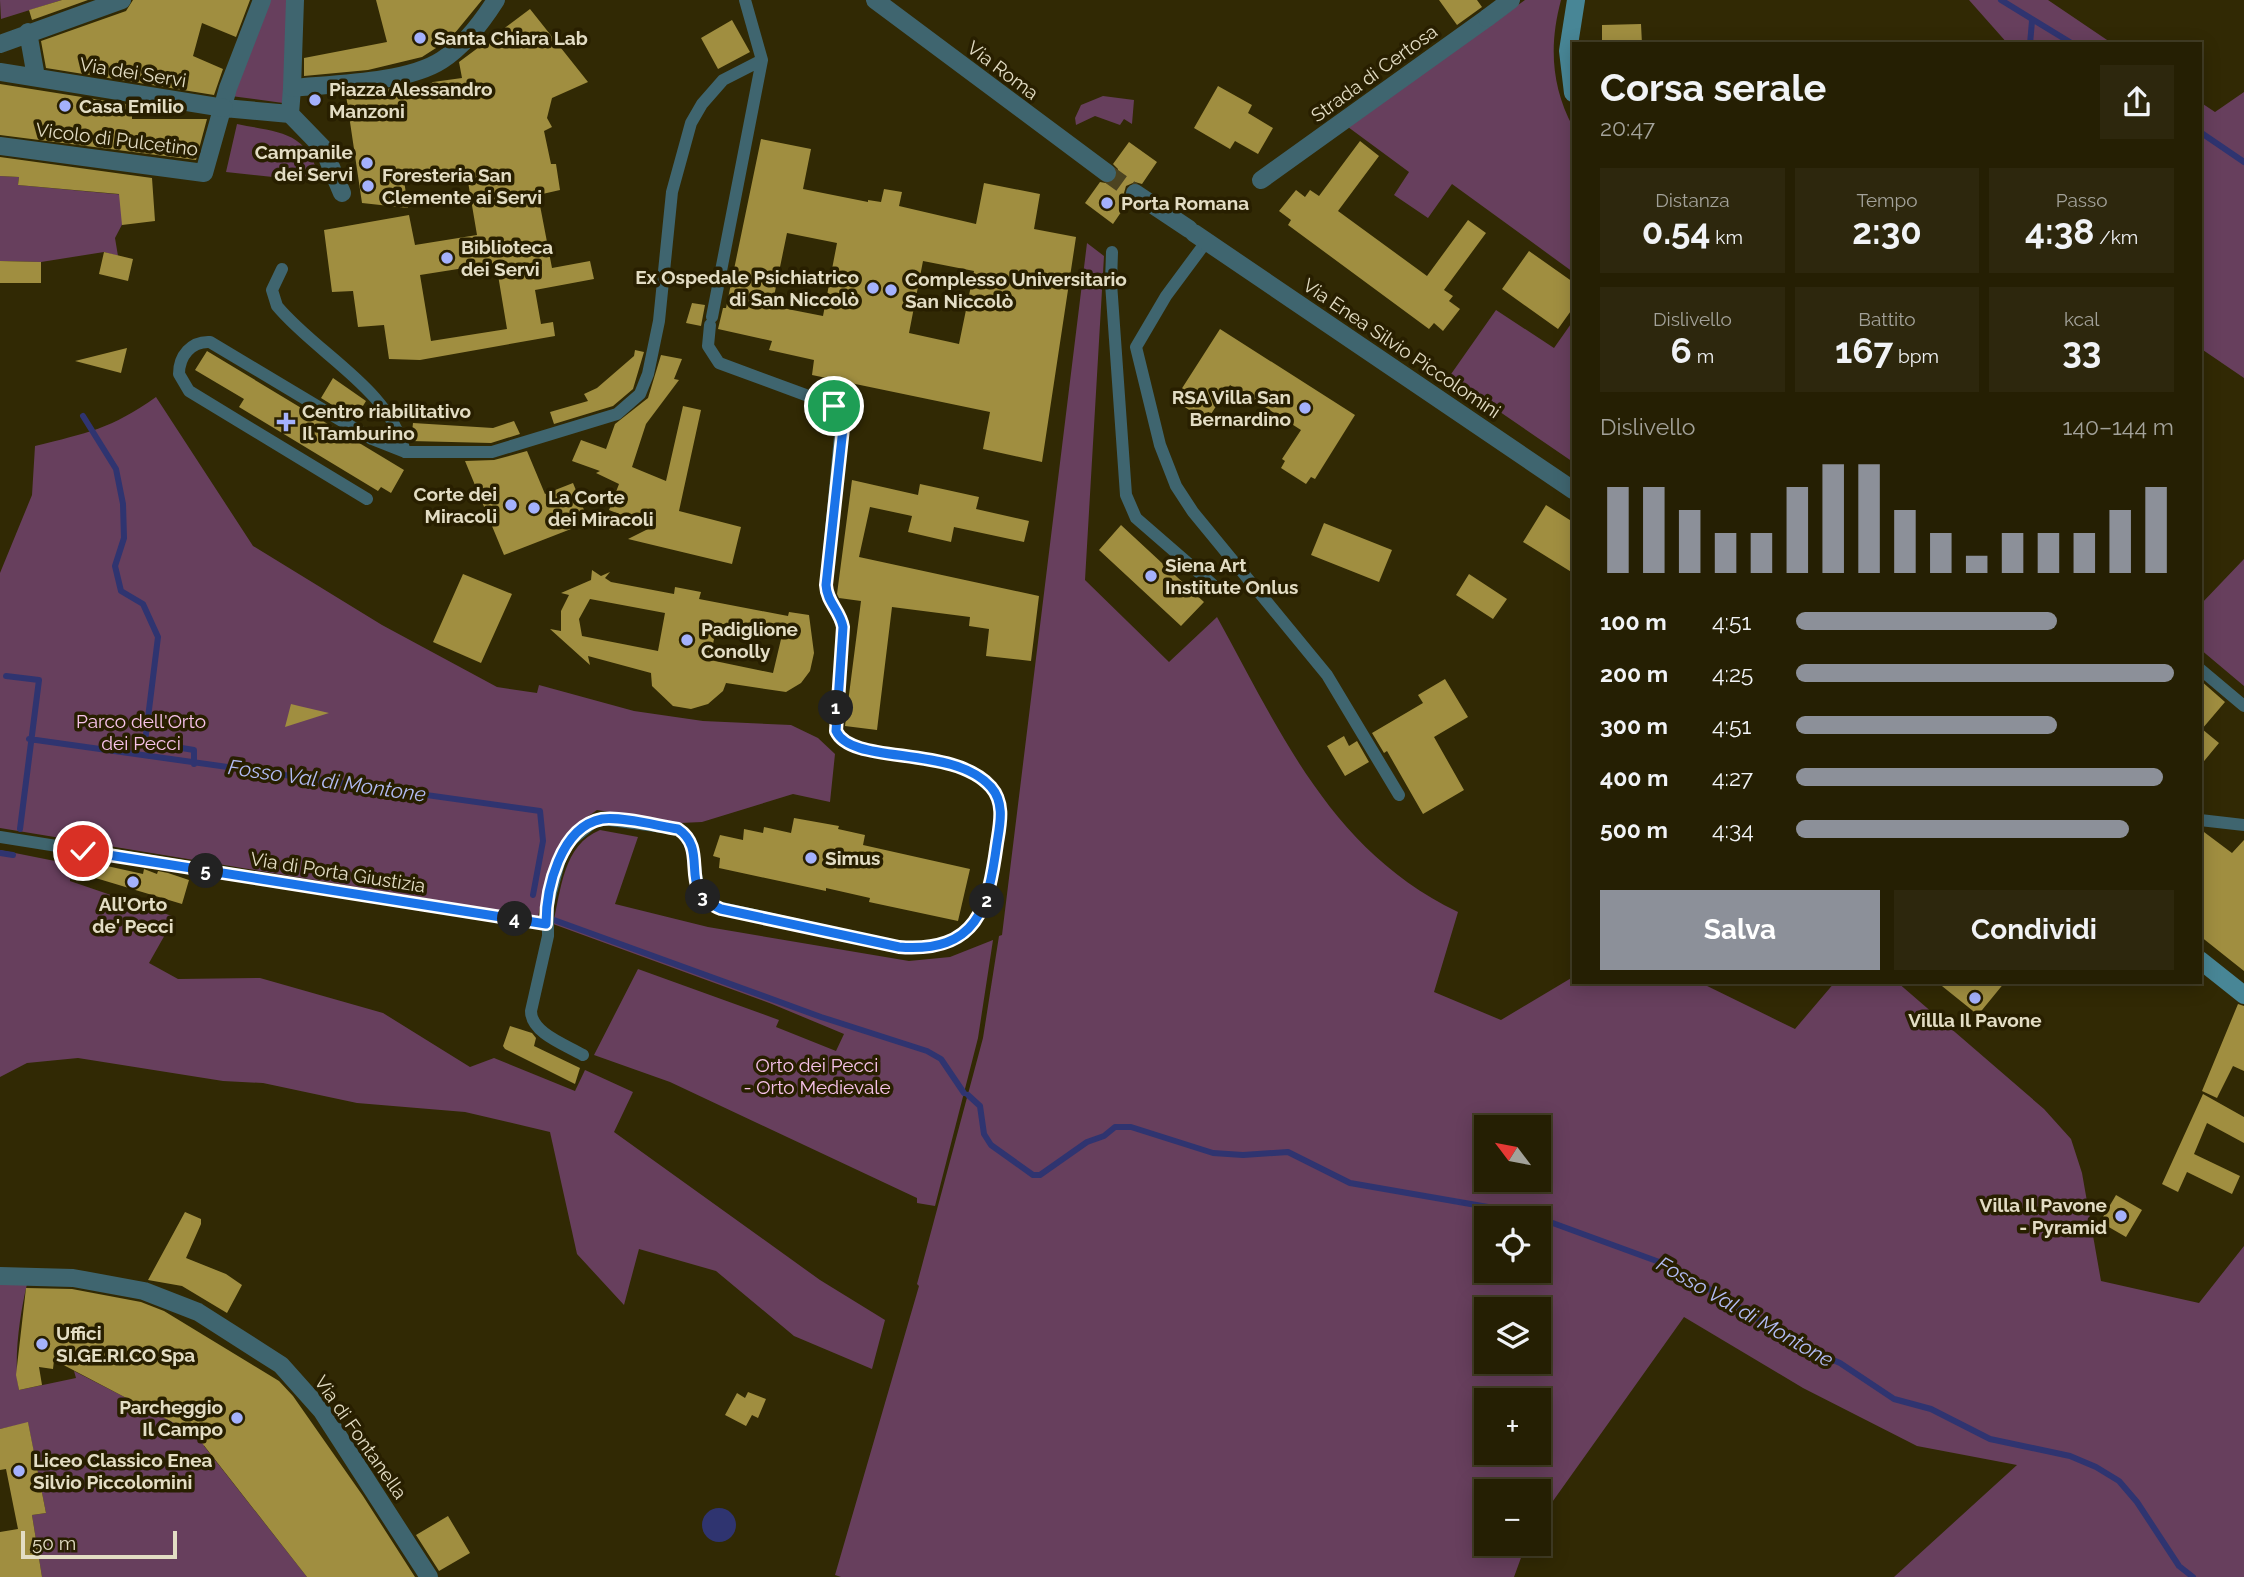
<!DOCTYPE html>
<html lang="it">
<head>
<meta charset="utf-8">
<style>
	:root { --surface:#251f03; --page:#2d270d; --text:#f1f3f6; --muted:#a3a29a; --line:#423d25; --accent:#8c9099 }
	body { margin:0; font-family:Raleway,sans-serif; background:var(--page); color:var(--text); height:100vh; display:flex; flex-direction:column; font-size:26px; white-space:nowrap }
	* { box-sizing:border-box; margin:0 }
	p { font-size:23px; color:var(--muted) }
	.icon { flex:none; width:38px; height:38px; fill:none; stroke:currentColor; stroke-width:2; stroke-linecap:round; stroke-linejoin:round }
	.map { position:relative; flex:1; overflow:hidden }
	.panel { position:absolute; left:1572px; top:42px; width:630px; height:942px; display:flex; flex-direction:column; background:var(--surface); border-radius:0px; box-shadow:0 4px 18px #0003,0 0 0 2px var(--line) }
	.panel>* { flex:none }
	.needle { width:46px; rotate:302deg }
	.buttons { position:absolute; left:1474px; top:1115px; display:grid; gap:14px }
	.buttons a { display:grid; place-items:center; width:77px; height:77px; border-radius:0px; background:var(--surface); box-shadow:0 4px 18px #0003,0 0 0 2px var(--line); font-size:35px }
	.scale { position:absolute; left:21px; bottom:18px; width:156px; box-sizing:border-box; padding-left:7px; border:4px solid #e3ddc4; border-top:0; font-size:19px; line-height:24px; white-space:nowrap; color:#e3ddc4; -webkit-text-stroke:5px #281f00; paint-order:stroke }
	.pin { position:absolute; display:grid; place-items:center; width:60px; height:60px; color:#fff; margin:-30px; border:4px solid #fff; border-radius:50%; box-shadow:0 2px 7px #0007 }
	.km { position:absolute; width:35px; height:35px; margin:-18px; border-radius:50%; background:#222; color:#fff; font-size:19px; line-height:35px; text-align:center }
	.round { display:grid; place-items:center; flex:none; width:74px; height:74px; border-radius:0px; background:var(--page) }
	.headline { display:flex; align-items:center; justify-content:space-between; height:119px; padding:0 28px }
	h1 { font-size:38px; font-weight:700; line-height:52px }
	.figures { display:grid; grid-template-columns:repeat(3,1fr); gap:10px; height:119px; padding:7px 28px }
	.figures div { display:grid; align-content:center; border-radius:0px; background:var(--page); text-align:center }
	.figures b { font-size:35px; font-weight:700 }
	.figures small { font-size:19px; font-weight:400 }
	.figures p { font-size:19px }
	.chart { height:196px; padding:14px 28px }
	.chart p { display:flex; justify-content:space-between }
	.chart svg { width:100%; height:126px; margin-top:7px; stroke:var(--accent); stroke-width:6 }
	.button { display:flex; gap:14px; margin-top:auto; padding:14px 28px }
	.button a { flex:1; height:80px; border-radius:0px; background:var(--accent); color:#fff; font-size:28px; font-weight:700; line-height:80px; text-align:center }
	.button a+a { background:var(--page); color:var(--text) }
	ul { padding:0 28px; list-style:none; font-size:23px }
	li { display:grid; grid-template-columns:112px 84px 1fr; align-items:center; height:52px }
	li i { height:18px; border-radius:9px; background:var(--accent) }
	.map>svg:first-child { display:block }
</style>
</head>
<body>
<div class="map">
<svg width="2244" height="1577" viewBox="0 0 2244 1577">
	<rect width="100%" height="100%" fill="#312904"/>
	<path fill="#673f5d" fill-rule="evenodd" d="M0 0H62L1 19Z
		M267 0H290L283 103 231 96Z
		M1525 0H1561C1549 45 1551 86 1573 127V272L1452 184 1428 218 1394 195 1409 172 1348 127Z
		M1969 0H2048L2113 44H2008Z
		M2244 92V378L2200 348V102L2215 112Z
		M1103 96 1134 100 1132 124 1124 119 1120 125 1095 116 1076 125 1075 118 1081 105Z
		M237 124C281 133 309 131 320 182L226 172Z
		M0 176 19 177 18 185 137 196 115 238 118 256 104 252 41 262 0 261Z
		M1087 243 1104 256 1085 580 1169 662 1217 617C1281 733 1331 851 1458 912L1434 992 1501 1020 1573 977V982H1699L1795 1029 1835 982H1897L2044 1109 2071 1139 2082 1173 2101 1281 2199 1303 2244 1246V1577H1894L2017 1465 1917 1446 1803 1388 1684 1317 1538 1522V1491H1486V1544H1526L1514 1577H841L835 1575 919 1286 917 1284 983 1038 999 936 1002 935ZM1486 1127H1538V1180H1486ZM1486 1218H1538V1270H1486ZM1486 1309H1538V1362H1486ZM1486 1400H1538V1452H1486Z
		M1496 310 1554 348 1573 321V462L1449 377Z
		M156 397 253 546 382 625 497 687 537 693 539 685 634 711 703 721 791 725 818 738 835 754 830 802 793 794 702 822 680 823 597 810C546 844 552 862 538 917L0 828V573L32 495 35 446C87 433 111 429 156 397Z
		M2244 559V686L2200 649V605Z
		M600 830 638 837 615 904 708 927 909 961 950 957 993 940 978 1038 935 1206 917 1203V1198L670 1082 594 1055 638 969 779 1020 776 1027 836 1051 844 1034 772 1004 553 924C561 890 563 845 600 830Z
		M0 850 70 864V881L175 917 149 963 178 979 260 978 383 1013 470 1067 494 1058 575 1091 585 1070 633 1092 614 1132 820 1280 885 1320 872 1369 794 1336 716 1271 639 1249 624 1305 577 1254 550 1132 465 1112 357 1103 263 1083 223 1081 78 1058 27 1063 0 1077Z
		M27 1284C20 1313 13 1361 19 1390L76 1378 74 1371 208 1440 204 1446 307 1577H42L32 1515 46 1513 28 1423 0 1429V1285Z"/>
	<path fill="#2f3470" d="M702 1525a17 17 0 1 1 34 0a17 17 0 1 1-34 0Z"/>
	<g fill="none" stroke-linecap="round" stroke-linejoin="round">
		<path stroke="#2f3470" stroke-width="6" d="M2001 0 2073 44
			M2030 44 2032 21
			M2200 132 2244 162
			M83 416 116 469 123 504 124 538 115 566 121 591 143 604 158 637 145 742 194 750V764
			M6 676 39 680 20 829
			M29 739 540 811 543 841 533 895
			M0 853 13 855
			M554 920 821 1017 927 1051 941 1059 964 1093
			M968 1095 980 1106 984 1134 991 1145 1033 1175H1040L1087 1142 1104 1136 1115 1127H1131L1213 1153 1243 1155 1288 1152 1350 1183 1528 1214 1673 1267 1805 1348 1840 1363 1894 1399 1931 1409 1990 1439 2070 1456 2096 1467 2119 1481 2137 1502 2179 1566 2193 1577"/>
	</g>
	<path fill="#a08e40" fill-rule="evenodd" d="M62 0H88L32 20 29 10Z
		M133 0H250L236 37 202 23 193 56 223 69 214 95 46 68 41 41 126 11Z
		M376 0H482L450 39 422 57 368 70 304 76V58L387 42Z
		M1439 0H1477L1482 7 1457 25Z
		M530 9 588 82 552 98 547 118 552 127 544 131 551 164H556L560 190 538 195 552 268 590 261 594 279 535 290 541 324 553 322 555 336 420 360 389 359 384 325 358 327 353 291 332 292 324 230 409 215 415 245 477 235 466 170 404 180 408 208 362 203 346 95 427 83 422 90 433 82 462 78 459 62ZM496 263 507 329 431 341 420 275Z
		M732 20 750 52 718 69 701 38Z
		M1641 24 1642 44H1602V25Z
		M0 84 132 105V119H207L196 160 0 135Z
		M1218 86 1252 105 1248 113 1273 128 1258 154 1235 141 1230 149 1194 128Z
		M761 139 811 149 803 189 868 202V200L881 202 884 189 902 192 899 206 976 224 984 183 1040 194 1034 229 1076 237 1042 462 983 449 990 412 812 375 814 360 769 350 772 341 718 329 723 308H726ZM787 233 837 243 823 316 772 306ZM923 261 974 271 959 344 909 333Z
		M1360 141 1379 156 1338 211 1427 276 1468 220 1486 233 1444 290 1453 296 1449 301 1460 309 1443 331 1434 323 1429 329 1288 225 1291 220 1279 211 1296 190 1305 197 1310 190 1319 196Z
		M1129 142 1157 162 1142 184 1135 182 1126 186 1124 193 1128 202 1113 224 1085 203 1100 182 1111 184 1116 179 1118 169 1113 164Z
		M0 157 152 178 155 221 122 225 119 194 18 185 19 177 0 176Z
		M1529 251 1573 282V308L1558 329 1502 289Z
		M104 252 133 259 128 281 99 274Z
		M0 261 41 262V283H0Z
		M692 303 705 305 701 326 686 323Z
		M1220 329 1355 415 1315 479 1311 477 1306 484 1281 468 1285 461 1282 459 1301 430 1230 385 1211 414 1208 412 1204 419 1178 403 1183 396 1179 393Z
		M127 348 121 373 75 361Z
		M635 350 644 352 633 389 613 406 554 424 550 412 588 401 584 394 597 388 634 356Z
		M207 351 404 470 391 493 381 487 378 491 239 407 244 399 195 370Z
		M661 355 682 359 674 379 679 380 646 424 632 467 666 481 683 406 701 410 679 511 741 527 732 564 628 539 652 527 609 510 619 484 596 473 600 471 572 461 581 440 606 449 615 424 648 398Z
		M333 378 366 401 355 419 321 398Z
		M514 421 520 434 491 443 411 441 413 423 493 428Z
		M527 451 545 494 573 483 589 522 504 555 465 461 494 460Z
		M852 480 918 495 920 484 979 497 976 509 1029 521 1024 542 954 527 951 542 908 532 912 516 870 507 859 557 1039 596 1031 661 986 656 989 629 969 626 970 617 892 607 877 730 845 726 861 601 839 598 837 594Z
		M1546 505 1573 522V573L1523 542Z
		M1324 523 1392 550 1379 582 1311 555Z
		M1121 525 1204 602 1181 626 1099 550Z
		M592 570 601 576 610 572 605 578 611 582 674 594 675 587 701 592 699 599 788 616 789 612 809 615 814 653 810 671 801 683 786 692 726 683 723 691 708 704 691 709 673 706 652 686 651 673 588 656 590 665 550 629 561 631V611L569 595 561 593 591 580ZM590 599 665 613 658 651 582 636 579 619ZM717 623 782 635 773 673 710 660Z
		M463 574 512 594 481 663 433 642Z
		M1469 574 1507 599 1493 619 1456 595Z
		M1445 679 1468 717 1434 737 1464 790 1423 814 1387 751 1384 753 1372 733 1423 703 1418 695Z
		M2200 680 2225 702 2202 729 2219 743 2200 766Z
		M291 704 299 706 329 713 285 727Z
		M1344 736 1349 746 1357 741 1369 762 1345 776 1327 746Z
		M794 818 839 826 838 829 865 835 863 845 970 869 958 921 869 902 870 898 826 888V891L719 868 720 858 713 856 720 835 743 840 744 829 763 833 764 827 791 833Z
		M2200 829 2232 853 2244 840V971L2200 936Z
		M62 856 143 874 144 869 157 874 158 871 168 873 189 880 182 904 59 867Z
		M1937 982H2005L1978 1015Z
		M2238 1004 2244 1006V1071L2233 1066 2217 1098 2202 1091Z
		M510 1026 532 1033 536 1038 534 1046 580 1068 575 1084 505 1049 503 1046Z
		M2203 1094 2244 1117V1143L2207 1123 2194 1154 2240 1176 2232 1194 2187 1172 2178 1192 2162 1184Z
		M2116 1195 2142 1210 2126 1237 2100 1222Z
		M185 1212 201 1219V1224L186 1258 226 1274 242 1285 227 1313 182 1286 148 1280Z
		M26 1288 72 1289 141 1302 164 1311 279 1381 293 1396 363 1496 415 1577H307L195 1434 54 1360 53 1369 39 1367 42 1385 19 1390 16 1375Z
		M748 1392 766 1399 758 1418 752 1415 746 1426 725 1415 737 1393 745 1398Z
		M28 1422 46 1513 32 1515 42 1577H0V1532L18 1529 6 1469 0 1470V1429Z
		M448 1516 470 1553 439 1571 416 1535Z"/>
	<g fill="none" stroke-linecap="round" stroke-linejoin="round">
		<path stroke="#4c4421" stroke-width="18" stroke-dasharray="18 9" stroke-linecap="butt" d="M1107 173 1135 193"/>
		<path stroke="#3f656f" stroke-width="12" d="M1206 242 1166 296 1136 347 1160 445 1176 486 1193 512 1327 675 1399 795
			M1112 252 1111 283 1126 495 1136 518 1212 584
			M282 269 272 290 277 306C318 355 389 388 405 452
			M712 317 762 60 745 0
			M367 499 189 391 179 374C179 356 191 341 210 342L372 439 405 452H492L617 414 640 394 648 374 659 321 672 192 691 123 702 104 723 80 762 60
			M2200 669 2244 706
			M2200 820 2244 825
			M0 837 546 924
			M583 1055C566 1045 531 1033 531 1011L548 936V904L560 859 570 841 592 823 603 819 678 829C707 848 683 885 713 906L899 947C978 953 988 908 997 843 1000 824 1005 803 991 787 953 744 851 766 836 731L843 630C841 612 827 604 826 585L842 415 830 404 719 363 708 346 710 325"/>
		<path stroke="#3f656f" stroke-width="18" d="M224 108 290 114 292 88
			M290 114 323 148 342 193
			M0 146 204 173 228 88 262 0
			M1261 180 1487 18"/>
		<path stroke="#3f656f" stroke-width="18" d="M295 0 292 88C334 84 407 83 442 60 464 46 482 22 496 0
			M875 0 1107 173
			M1487 18 1511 0
			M28 32 36 77
			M0 44 122 0
			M0 72 224 108
			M1135 193 1189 229
			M1194 233 1573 490
			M0 1276 73 1278 144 1291 198 1312 281 1365 322 1411 429 1577"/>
		<path stroke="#488696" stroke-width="18" d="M1573 93 1568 51 1576 0
			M2200 960 2244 995"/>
	</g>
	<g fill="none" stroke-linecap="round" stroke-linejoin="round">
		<g stroke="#fff" stroke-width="14">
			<path id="route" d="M83 851 546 924C546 889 560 827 602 819 621 816 658 826 678 829 711 851 675 891 721 909L899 947C978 953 988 908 997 843 1000 824 1005 803 991 787 953 744 852 766 836 731L843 627C840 610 827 603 826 585L844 419 834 406"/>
		</g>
		<use href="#route" stroke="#1a73e8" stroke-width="9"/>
	</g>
	<g fill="#a4b1fc" stroke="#281f00" stroke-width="2.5">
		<circle cx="420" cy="38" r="7"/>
		<circle cx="315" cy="100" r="7"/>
		<circle cx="65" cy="106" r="7"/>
		<circle cx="367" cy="163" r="7"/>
		<circle cx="368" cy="186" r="7"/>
		<circle cx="1107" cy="203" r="7"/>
		<circle cx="447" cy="258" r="7"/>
		<circle cx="873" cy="288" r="7"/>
		<circle cx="891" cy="290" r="7"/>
		<circle cx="1305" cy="408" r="7"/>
		<path d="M282.5 411.5h7v7h7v7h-7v7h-7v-7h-7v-7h7z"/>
		<circle cx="511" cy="505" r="7"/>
		<circle cx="534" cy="508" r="7"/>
		<circle cx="1151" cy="576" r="7"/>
		<circle cx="687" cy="640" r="7"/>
		<circle cx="811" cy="858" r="7"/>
		<circle cx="133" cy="882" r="7"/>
		<circle cx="1975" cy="998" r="7"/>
		<circle cx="2121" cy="1216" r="7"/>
		<circle cx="42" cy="1344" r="7"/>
		<circle cx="237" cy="1418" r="7"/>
		<circle cx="19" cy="1471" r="7"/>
	</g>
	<g text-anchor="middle" stroke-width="7" stroke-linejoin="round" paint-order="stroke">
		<g font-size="19" font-weight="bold" fill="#e3ddc4" stroke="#281f00" text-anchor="start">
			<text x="434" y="45">Santa Chiara Lab</text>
			<text x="329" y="96">Piazza Alessandro<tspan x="329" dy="22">Manzoni</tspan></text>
			<text x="79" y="113">Casa Emilio</text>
			<text x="353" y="159" text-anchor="end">Campanile<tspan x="353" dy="22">dei Servi</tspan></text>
			<text x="382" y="182">Foresteria San<tspan x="382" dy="22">Clemente ai Servi</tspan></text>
			<text x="1121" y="210">Porta Romana</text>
			<text x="461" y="254">Biblioteca<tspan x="461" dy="22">dei Servi</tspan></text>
			<text x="859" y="284" text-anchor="end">Ex Ospedale Psichiatrico<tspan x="859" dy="22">di San Niccolò</tspan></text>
			<text x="905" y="286">Complesso Universitario<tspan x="905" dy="22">San Niccolò</tspan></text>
			<text x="1291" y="404" text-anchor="end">RSA Villa San<tspan x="1291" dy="22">Bernardino</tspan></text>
			<text x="302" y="418">Centro riabilitativo<tspan x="302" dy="22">Il Tamburino</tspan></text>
			<text x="497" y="501" text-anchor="end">Corte dei<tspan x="497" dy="22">Miracoli</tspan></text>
			<text x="548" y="504">La Corte<tspan x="548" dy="22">dei Miracoli</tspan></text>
			<text x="1165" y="572">Siena Art<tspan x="1165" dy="22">Institute Onlus</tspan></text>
			<text x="701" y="636">Padiglione<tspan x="701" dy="22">Conolly</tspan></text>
			<text x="825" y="865">Simus</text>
			<text x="133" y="911" text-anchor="middle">All’Orto<tspan x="133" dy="22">de' Pecci</tspan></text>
			<text x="1975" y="1027" text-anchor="middle">Villla Il Pavone</text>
			<text x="2107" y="1212" text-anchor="end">Villa Il Pavone<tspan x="2107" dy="22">- Pyramid</tspan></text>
			<text x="56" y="1340">Uffici<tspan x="56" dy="22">SI.GE.RI.CO Spa</tspan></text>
			<text x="223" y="1414" text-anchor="end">Parcheggio<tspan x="223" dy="22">Il Campo</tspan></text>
			<text x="33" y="1467">Liceo Classico Enea<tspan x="33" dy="22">Silvio Piccolomini</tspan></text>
		</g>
		<g font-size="19" fill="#e3ddc4" stroke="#281f00">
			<text transform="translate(1003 70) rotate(37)" y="7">Via Roma</text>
			<text transform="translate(133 72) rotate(9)" y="7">Via dei Servi</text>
			<text transform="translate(1374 73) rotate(-36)" y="7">Strada di Certosa</text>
			<text transform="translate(117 139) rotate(7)" y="7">Vicolo di Pulcetino</text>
			<text transform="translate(1402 348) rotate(34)" y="7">Via Enea Silvio Piccolomini</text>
			<text transform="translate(338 872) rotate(9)" y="7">Via di Porta Giustizia</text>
			<text transform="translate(361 1437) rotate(55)" y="7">Via di Fontanella</text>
		</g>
		<g font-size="19" fill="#f8c3ea" stroke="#281f00">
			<text x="141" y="728">Parco dell'Orto<tspan x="141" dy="22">dei Pecci</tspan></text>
			<text x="817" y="1072">Orto dei Pecci<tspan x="817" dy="22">- Orto Medievale</tspan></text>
		</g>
		<g font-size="21" font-style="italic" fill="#b2bcf3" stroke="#281f00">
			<text transform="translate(327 781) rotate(8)" y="7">Fosso Val di Montone</text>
			<text transform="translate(1745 1312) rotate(30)" y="7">Fosso Val di Montone</text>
		</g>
	</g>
</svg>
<div class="buttons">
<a><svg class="needle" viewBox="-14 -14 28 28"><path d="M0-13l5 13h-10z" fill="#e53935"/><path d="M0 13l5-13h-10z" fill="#a3a29a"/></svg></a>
<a><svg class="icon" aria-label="locate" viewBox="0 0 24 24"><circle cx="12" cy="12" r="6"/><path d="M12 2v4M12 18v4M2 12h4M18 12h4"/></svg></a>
<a><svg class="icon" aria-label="layers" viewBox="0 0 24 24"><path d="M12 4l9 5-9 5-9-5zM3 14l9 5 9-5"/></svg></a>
<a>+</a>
<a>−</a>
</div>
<div class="scale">50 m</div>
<div class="pin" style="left:834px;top:406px;background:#1e9e55"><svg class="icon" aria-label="arrive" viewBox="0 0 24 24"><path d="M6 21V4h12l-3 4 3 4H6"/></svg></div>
<div class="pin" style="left:83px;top:851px;background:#d93025"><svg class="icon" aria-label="check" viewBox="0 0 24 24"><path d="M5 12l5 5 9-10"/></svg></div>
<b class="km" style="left:836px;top:708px">1</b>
<b class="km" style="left:987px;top:901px">2</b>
<b class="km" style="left:703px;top:897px">3</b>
<b class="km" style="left:515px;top:919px">4</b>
<b class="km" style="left:206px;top:871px">5</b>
<section class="panel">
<div class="headline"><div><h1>Corsa serale</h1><p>20:47</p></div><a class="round"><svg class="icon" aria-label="share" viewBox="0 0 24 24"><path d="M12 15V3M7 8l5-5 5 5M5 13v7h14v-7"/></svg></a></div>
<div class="figures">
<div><p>Distanza</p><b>0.54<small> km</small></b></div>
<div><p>Tempo</p><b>2:30</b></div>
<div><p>Passo</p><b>4:38<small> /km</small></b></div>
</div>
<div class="figures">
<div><p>Dislivello</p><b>6<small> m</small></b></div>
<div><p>Battito</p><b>167<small> bpm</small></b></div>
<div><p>kcal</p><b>33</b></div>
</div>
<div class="chart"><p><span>Dislivello</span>140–144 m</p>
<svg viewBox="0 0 160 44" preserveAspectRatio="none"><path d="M5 44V14M15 44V14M25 44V22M35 44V30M45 44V30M55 44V14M65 44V6M75 44V6M85 44V22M95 44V30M105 44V38M115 44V30M125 44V30M135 44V30M145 44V22M155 44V14"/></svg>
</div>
<ul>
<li><b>100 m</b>4:51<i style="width:69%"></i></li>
<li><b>200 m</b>4:25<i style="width:100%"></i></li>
<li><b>300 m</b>4:51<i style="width:69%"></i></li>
<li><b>400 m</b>4:27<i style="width:97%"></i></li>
<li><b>500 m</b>4:34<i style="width:88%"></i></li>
</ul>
<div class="button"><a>Salva</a><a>Condividi</a></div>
</section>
</div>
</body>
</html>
